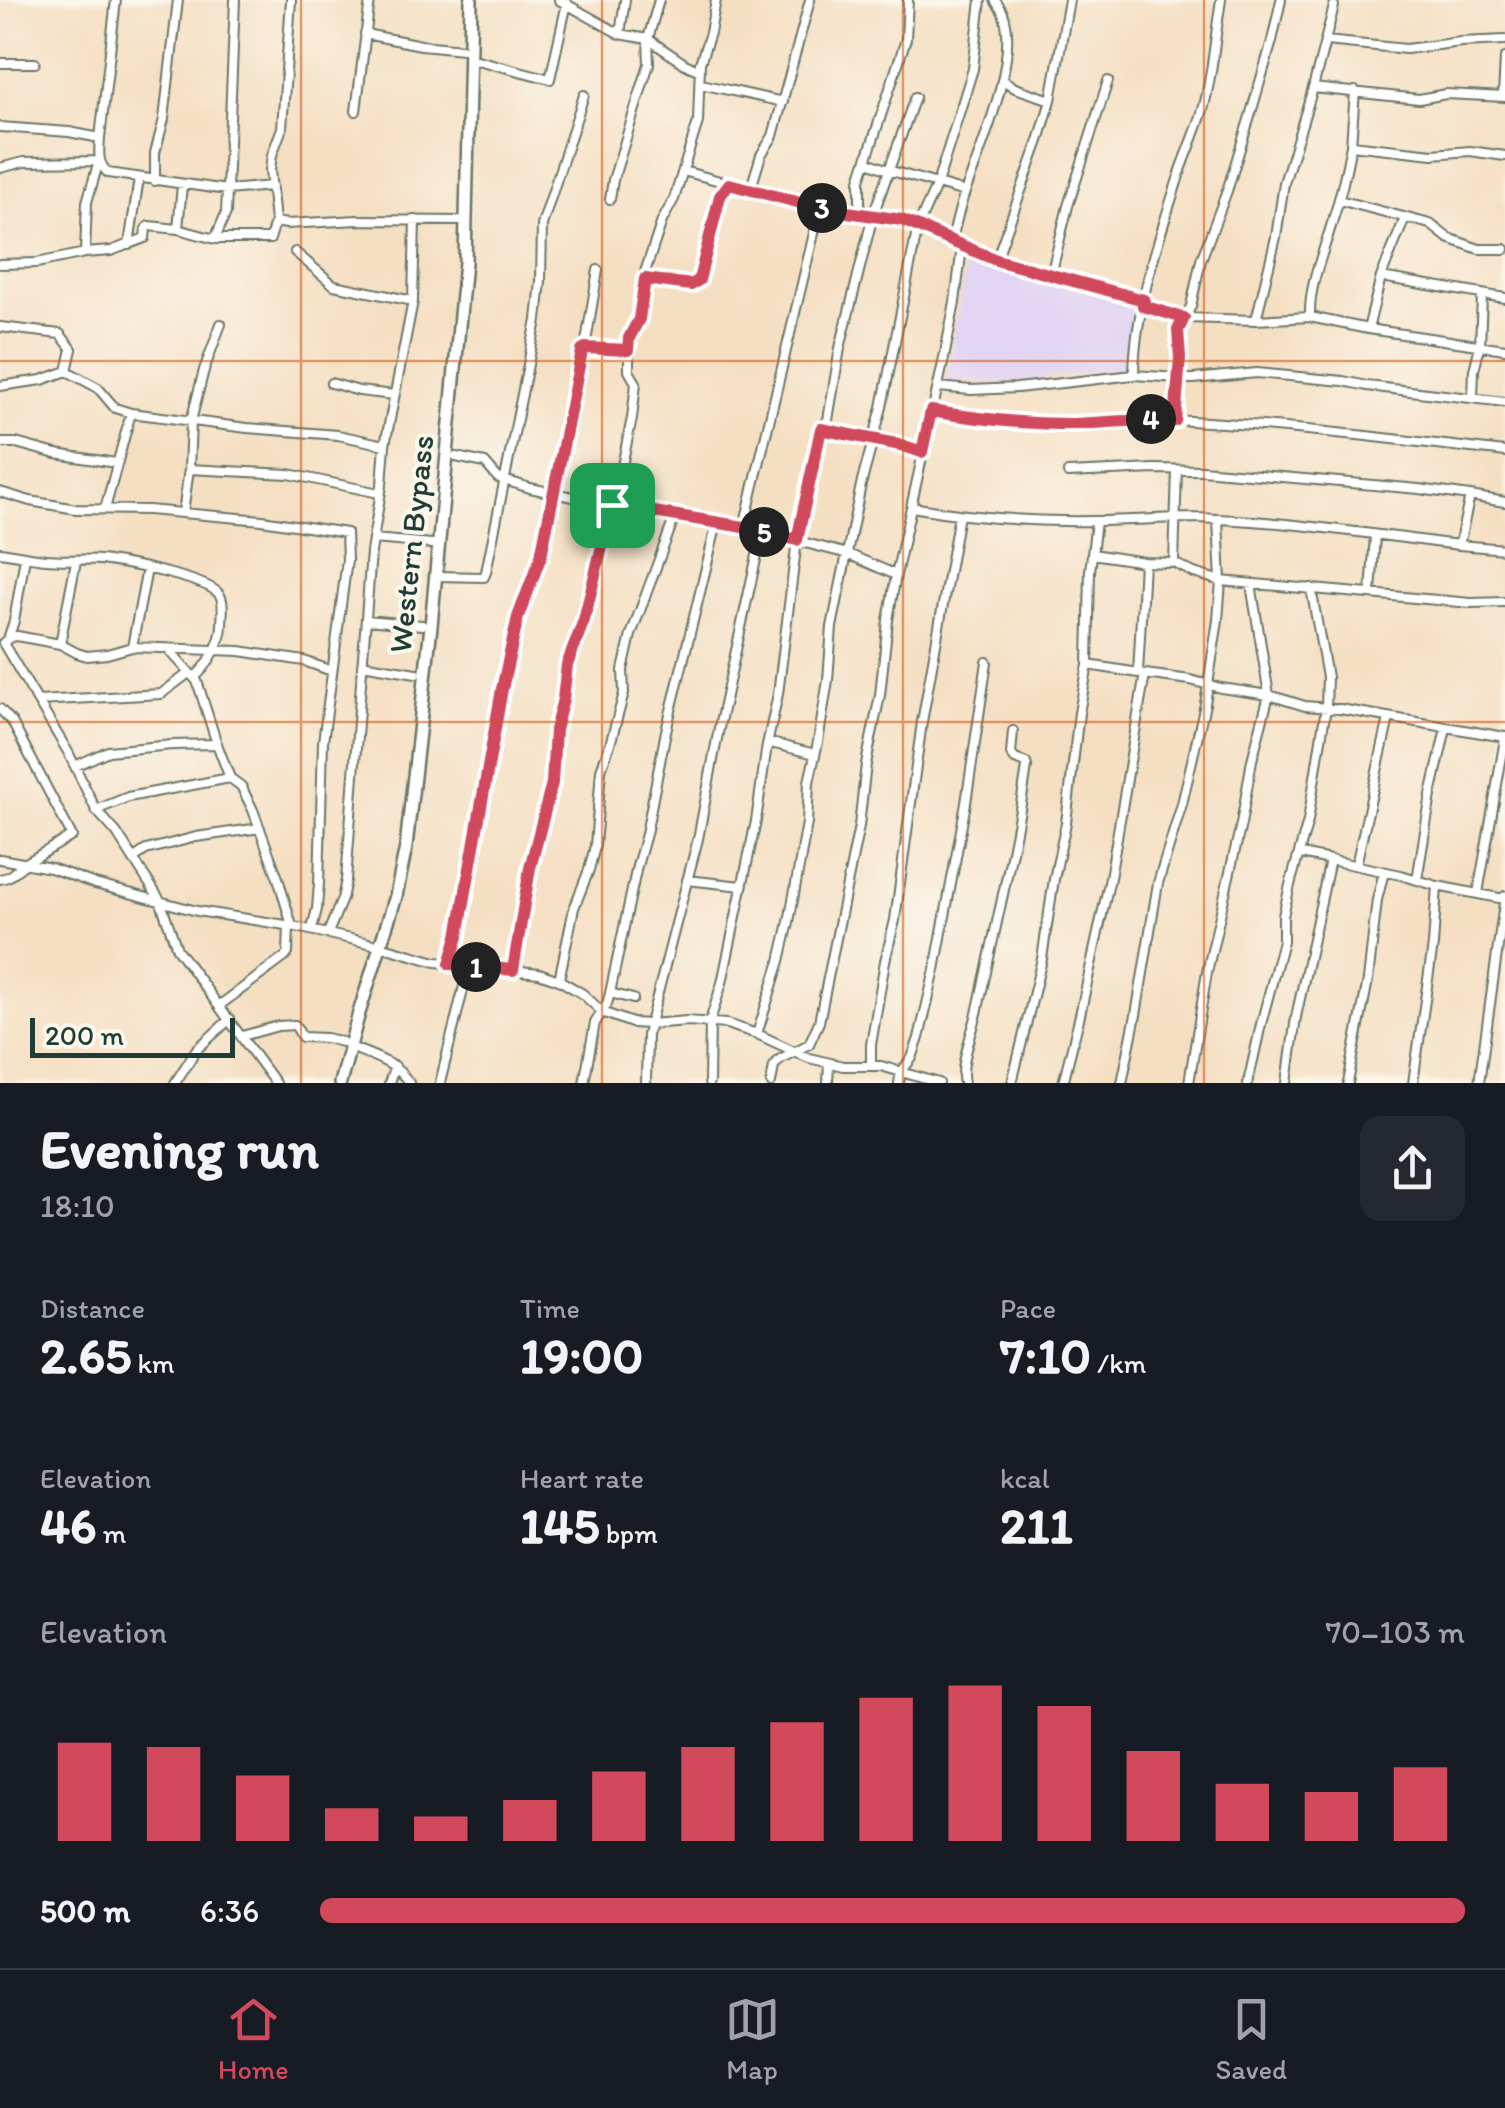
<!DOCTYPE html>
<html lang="en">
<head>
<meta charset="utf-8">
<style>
	:root { --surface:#171b24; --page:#242831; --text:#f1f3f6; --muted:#9ea1a6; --line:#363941; --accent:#d1495b }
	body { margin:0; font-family:Itim,sans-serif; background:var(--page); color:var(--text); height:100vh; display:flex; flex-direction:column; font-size:38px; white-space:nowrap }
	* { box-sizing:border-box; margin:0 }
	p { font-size:32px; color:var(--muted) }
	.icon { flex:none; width:55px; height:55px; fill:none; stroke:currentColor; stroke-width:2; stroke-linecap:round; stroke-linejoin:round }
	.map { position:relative; height:1083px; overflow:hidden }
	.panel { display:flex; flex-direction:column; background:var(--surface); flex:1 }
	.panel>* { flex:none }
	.scale { position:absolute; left:30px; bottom:25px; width:205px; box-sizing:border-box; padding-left:10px; border:5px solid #1f3d34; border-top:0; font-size:28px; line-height:35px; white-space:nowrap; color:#1f3d34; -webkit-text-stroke:8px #fbf7ec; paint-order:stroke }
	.pin { position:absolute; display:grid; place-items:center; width:85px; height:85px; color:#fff; margin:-42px; border-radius:20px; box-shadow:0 5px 15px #0006 }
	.km { position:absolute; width:50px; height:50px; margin:-25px; border-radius:50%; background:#222; color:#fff; font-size:28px; line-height:50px; text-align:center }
	.round { display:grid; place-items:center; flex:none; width:105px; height:105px; border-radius:20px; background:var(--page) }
	.headline { display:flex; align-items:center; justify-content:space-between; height:170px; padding:0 40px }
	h1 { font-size:55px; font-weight:700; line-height:75px }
	.metrics { display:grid; grid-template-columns:repeat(3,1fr); gap:15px; height:170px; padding:10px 40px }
	.metrics div { display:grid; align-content:center }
	.metrics b { font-size:50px; font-weight:700 }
	.metrics small { font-size:28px; font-weight:400 }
	.metrics p { font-size:28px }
	.chart { height:280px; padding:20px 40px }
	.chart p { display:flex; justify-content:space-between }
	.chart svg { width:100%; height:180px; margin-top:10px; stroke:var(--accent); stroke-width:6 }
	ul { padding:0 40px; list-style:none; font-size:32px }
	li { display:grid; grid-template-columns:160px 120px 1fr; align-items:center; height:75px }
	li i { height:25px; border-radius:12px; background:var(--accent) }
	.tabs { display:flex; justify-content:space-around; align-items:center; height:140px; border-top:2px solid var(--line); background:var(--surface); font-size:28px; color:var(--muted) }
	.tabs a { display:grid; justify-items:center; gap:5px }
	.tabs .on { color:var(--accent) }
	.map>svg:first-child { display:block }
</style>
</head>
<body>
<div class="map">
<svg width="1505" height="1083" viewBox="0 0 1505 1083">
	<rect width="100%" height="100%" fill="#fbf7ec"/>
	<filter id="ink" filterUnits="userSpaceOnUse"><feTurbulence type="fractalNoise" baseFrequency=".01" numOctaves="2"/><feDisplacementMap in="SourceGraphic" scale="20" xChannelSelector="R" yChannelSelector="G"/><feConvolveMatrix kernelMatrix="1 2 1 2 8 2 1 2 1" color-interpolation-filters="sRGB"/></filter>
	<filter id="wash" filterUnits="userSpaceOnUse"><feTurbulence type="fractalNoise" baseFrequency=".0048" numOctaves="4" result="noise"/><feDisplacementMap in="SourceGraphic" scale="40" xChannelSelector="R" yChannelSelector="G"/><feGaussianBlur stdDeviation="2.25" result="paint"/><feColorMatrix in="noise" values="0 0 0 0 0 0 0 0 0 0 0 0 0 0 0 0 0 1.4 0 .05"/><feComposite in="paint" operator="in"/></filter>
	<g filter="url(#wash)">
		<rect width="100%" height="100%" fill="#f5dfc3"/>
		<path fill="#e2d4f3" d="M967 258 1134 304 1125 368 1008 383 945 381Z"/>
	</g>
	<g filter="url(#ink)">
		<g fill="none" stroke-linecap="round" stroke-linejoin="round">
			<g stroke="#6a7666" stroke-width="12">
				<path id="street" d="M116 0 100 138C99 152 97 163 108 173L227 190 272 186
					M291 0 282 128 272 155 270 170 275 222 287 224 358 220 460 221
					M559 0 620 34 648 39 685 64 700 71
					M365 34 421 45 463 49
					M620 34 625 0
					M1326 41 1406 49 1461 42 1505 40
					M477 60 550 79 567 3
					M0 63H35
					M1003 80 1015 88 1051 100
					M701 84 783 102
					M1313 88 1419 99 1446 94 1505 97
					M1355 91 1351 145 1433 154 1470 151 1505 156
					M1503 97 1505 58
					M356 111 370 0
					M0 127 69 132 100 138
					M868 162 888 170 965 192
					M0 168 24 162 99 161 87 202 85 253
					M683 171 820 208 902 220 936 233 962 247
					M155 181V153L164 119 178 0
					M751 188 761 155 773 136 810 0
					M610 199 613 180 649 64 648 39 659 0
					M1339 200 1430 224 1448 238 1479 249H1505
					M860 213V180L906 39 908 0
					M178 229 182 185
					M215 239 226 213 235 0
					M952 240C956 223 960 204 967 187 982 146 1020 55 1003 13 1001 8 997 4 995 0
					M129 245 139 178
					M295 252 334 285 413 301
					M996 260 1039 141 1051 100 1069 0
					M0 264 37 263 85 253 111 251 145 238 146 229 149 226 178 229 215 239H270L275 222
					M1051 275 1068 206 1108 81
					M1381 277 1505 298
					M645 279 691 285 699 280 720 196 729 184
					M1143 306 1184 318 1256 320 1310 317 1368 329 1505 349
					M1310 317C1309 284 1323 254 1332 223 1340 198 1346 172 1351 145
					M1256 320 1276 237 1284 183 1313 88 1334 6
					M0 327 60 334 72 349 67 371
					M1368 329 1381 277 1405 218
					M585 348 628 350
					M1134 375C1135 309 1158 241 1178 179 1186 154 1197 132 1204 106 1213 71 1215 36 1221 0
					M331 383 359 391 394 395
					M0 386 42 380 67 371 98 388 115 408 131 413 247 428 338 435 385 445
					M938 387 971 390 1017 388 1134 375 1193 379 1257 373 1343 381 1367 386 1505 402
					M1473 397 1474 370 1480 346 1482 296
					M931 411C981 420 1033 424 1084 423 1105 423 1125 418 1146 419 1266 423 1386 438 1505 452
					M1175 421 1179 357V330L1191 306 1201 260 1227 191 1251 113 1272 41 1281 0
					M821 429 901 445 922 453
					M0 443H16L56 454 116 463
					M456 457 485 463 498 478 530 488 612 505 744 527 848 554 896 575
					M189 469 289 474 379 493
					M1068 473 1155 469 1202 470 1419 489 1470 496
					M0 492 30 501 76 509 148 510 262 520 346 533 347 560 323 742 319 884 317 909 312 929
					M912 507C972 518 1033 522 1094 521 1122 521 1150 519 1178 518 1272 518 1366 534 1459 545L1470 496 1505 502
					M105 509 131 413
					M183 513 189 469 191 421 204 370 221 324
					M373 539 432 544
					M1459 545 1505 549
					M0 552C16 554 31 558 46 559 67 561 88 558 108 561 129 564 208 579 219 594 225 601 222 617 222 625 222 641 207 669 194 677
					M1092 554 1144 562 1174 563 1194 573 1221 581 1471 603 1505 602
					M1174 563 1177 470
					M436 576 484 577 486 572 537 320 541 281 542 225 584 95
					M1371 593 1375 535
					M366 620 422 625
					M8 639 14 621 25 557
					M60 644 76 561
					M132 647 147 569
					M362 664 416 673
					M1088 665 1090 571 1096 521
					M1138 673 1144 562
					M1145 674 1190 680 1221 688 1269 695 1305 706 1340 709 1505 737
					M38 701 161 694 189 673
					M0 709 12 722 72 836 26 863 8 877 0 879
					M767 745 778 694 797 540 821 429 828 420 840 348 873 215 915 97
					M75 766 108 751 172 745 217 744
					M96 810 128 797 230 778
					M1301 854 1330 860
					M134 858 146 850 196 837 260 828
					M0 859 51 868 95 884 197 911 292 926 278 878 253 810 241 786 230 778 217 744 197 681 171 652
					M1356 865 1389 718
					M687 880 742 886
					M1417 880 1431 795 1446 728
					M1478 893 1505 739
					M292 926 373 944
					M328 933 342 899 346 880 371 552 382 485 385 445 413 301 415 220
					M387 948 436 962 539 973 559 980 583 994 602 1012 632 1023 650 1024 687 1021 727 1024 757 1034 809 1058 843 1066H881L939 1083
					M450 964 458 936 502 689 518 617 541 556 585 348 598 270
					M513 971 529 868 552 783 555 730 565 687 567 665 584 621 619 480 632 418 636 383 629 371V339L639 319 645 272 662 221 674 199 698 122 700 63 710 33 716 0
					M559 980 574 908 589 870 595 846 601 770 611 741 624 693 623 670 631 635 675 516
					M610 993 633 999
					M220 1005 285 957 288 953 289 925
					M757 1034 780 961 789 922 807 823 809 782 818 742 828 680 832 627 861 485 882 407 918 226 937 184 973 69 981 0
					M242 1036 278 1026 295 1025 302 1037 326 1038 342 1042
					M355 1049C376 1057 397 1064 409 1083
					M871 1065V1045L885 961 895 920 922 722 959 515
					M175 1083 196 1050 230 1019
					M275 1083 177 949 160 900 116 832 96 810 68 752 3 643 11 637 17 636 60 644 77 653 87 656 107 654 132 647 240 651 304 661 332 671
					M389 1083 395 1066
					M440 1083 469 966
					M584 1083 595 1023 607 1004 610 993 637 866 646 834 666 731 717 523
					M646 1083 647 1035 698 839 720 723 761 537 744 527 820 208
					M709 1083 710 1021 722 983 756 821 767 745 775 744 815 754
					M771 1083 774 1066 780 1059 809 1044 819 1022 859 826 866 764 880 695 888 620 896 575 943 363 955 302 962 247 996 260 1144 300
					M828 1083 829 1064
					M899 1083 901 1072 912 1058 919 1038 935 970 966 803 987 662
					M964 1083C959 1064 974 1029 978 1009 995 928 1015 848 1027 767L1026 763 1015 759 1011 754 1013 731
					M1012 1083 1042 959 1054 879 1066 823 1079 713 1088 665 1145 674 1110 878 1080 1015 1063 1083
					M1122 1083 1136 1015 1158 883 1182 804 1205 704 1218 620 1221 581 1218 520
					M1189 1083 1207 972 1241 824 1252 760 1269 695 1251 584
					M1248 1083 1261 1024 1283 941V916L1290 885 1308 821 1326 708 1327 677 1311 588
					M1287 1083 1296 1017 1330 860 1401 875 1437 886
					M1348 1083 1368 980 1377 900 1384 872
					M1413 1083 1433 945 1437 886 1504 899
					M1479 1083 1505 896"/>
			</g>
			<g stroke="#6a7666" stroke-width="16">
				<path id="primary" d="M340 1083 359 1013 396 896 406 847 431 626 465 262 471 0"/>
			</g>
			<use href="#street" stroke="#fff" stroke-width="8"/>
			<use href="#primary" stroke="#fff" stroke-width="11"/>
		</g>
	</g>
	<g fill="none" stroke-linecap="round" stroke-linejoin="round" filter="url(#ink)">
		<g stroke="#fff" stroke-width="20">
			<path id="route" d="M729 184 820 208 902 220 996 260 1144 300 1143 306 1184 318 1178 330 1180 358 1175 421C1140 418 1108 423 1073 424 1026 424 977 419 931 411L922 452 901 445 821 429 797 540 744 527 612 505 584 620 567 665 563 699 555 730 552 783 530 868 513 970 450 964 458 936 502 689 518 617 541 556 582 351 585 348 628 350 629 338 639 319 645 279 691 285 699 280 720 196Z"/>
		</g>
		<use href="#route" stroke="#d1495b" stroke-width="12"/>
	</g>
	<path fill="none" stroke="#d45610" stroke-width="2.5" stroke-opacity="0.55" d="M301 0V1083M602 0V1083M903 0V1083M1204 0V1083M0 361H1505M0 722H1505"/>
	<g text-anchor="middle" stroke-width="8" stroke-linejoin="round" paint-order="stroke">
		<g font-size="32" fill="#1f3d34" stroke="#fbf7ec">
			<text transform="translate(411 544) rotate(-84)" y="11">Western Bypass</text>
		</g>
	</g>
</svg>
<div class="scale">200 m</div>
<div class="pin" style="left:612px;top:505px;background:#1e9e55"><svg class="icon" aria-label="arrive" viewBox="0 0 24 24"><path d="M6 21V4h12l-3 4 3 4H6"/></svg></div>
<b class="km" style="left:476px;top:967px">1</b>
<b class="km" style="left:822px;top:208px">3</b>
<b class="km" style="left:1151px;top:419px">4</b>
<b class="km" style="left:764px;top:532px">5</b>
</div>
<section class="panel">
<div class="headline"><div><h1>Evening run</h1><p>18:10</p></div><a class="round"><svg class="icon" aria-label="share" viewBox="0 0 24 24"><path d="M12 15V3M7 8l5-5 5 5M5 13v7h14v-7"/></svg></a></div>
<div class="metrics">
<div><p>Distance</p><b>2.65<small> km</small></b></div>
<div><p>Time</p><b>19:00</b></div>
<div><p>Pace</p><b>7:10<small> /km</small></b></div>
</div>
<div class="metrics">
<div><p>Elevation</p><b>46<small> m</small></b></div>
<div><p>Heart rate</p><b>145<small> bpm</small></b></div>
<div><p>kcal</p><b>211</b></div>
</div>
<div class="chart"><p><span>Elevation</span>70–103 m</p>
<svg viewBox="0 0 160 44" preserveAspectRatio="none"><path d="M5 44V20M15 44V21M25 44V28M35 44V36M45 44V38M55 44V34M65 44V27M75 44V21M85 44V15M95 44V9M105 44V6M115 44V11M125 44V22M135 44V30M145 44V32M155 44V26"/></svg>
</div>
<ul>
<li><b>500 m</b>6:36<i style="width:100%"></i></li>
</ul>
</section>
<nav class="tabs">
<a class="on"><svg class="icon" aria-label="home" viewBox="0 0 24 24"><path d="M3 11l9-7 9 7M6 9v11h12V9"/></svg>Home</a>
<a><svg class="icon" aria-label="map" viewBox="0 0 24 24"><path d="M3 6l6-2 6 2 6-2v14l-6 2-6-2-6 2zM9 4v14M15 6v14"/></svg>Map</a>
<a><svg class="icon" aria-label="saved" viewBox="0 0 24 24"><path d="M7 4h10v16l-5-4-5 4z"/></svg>Saved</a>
</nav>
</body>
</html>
